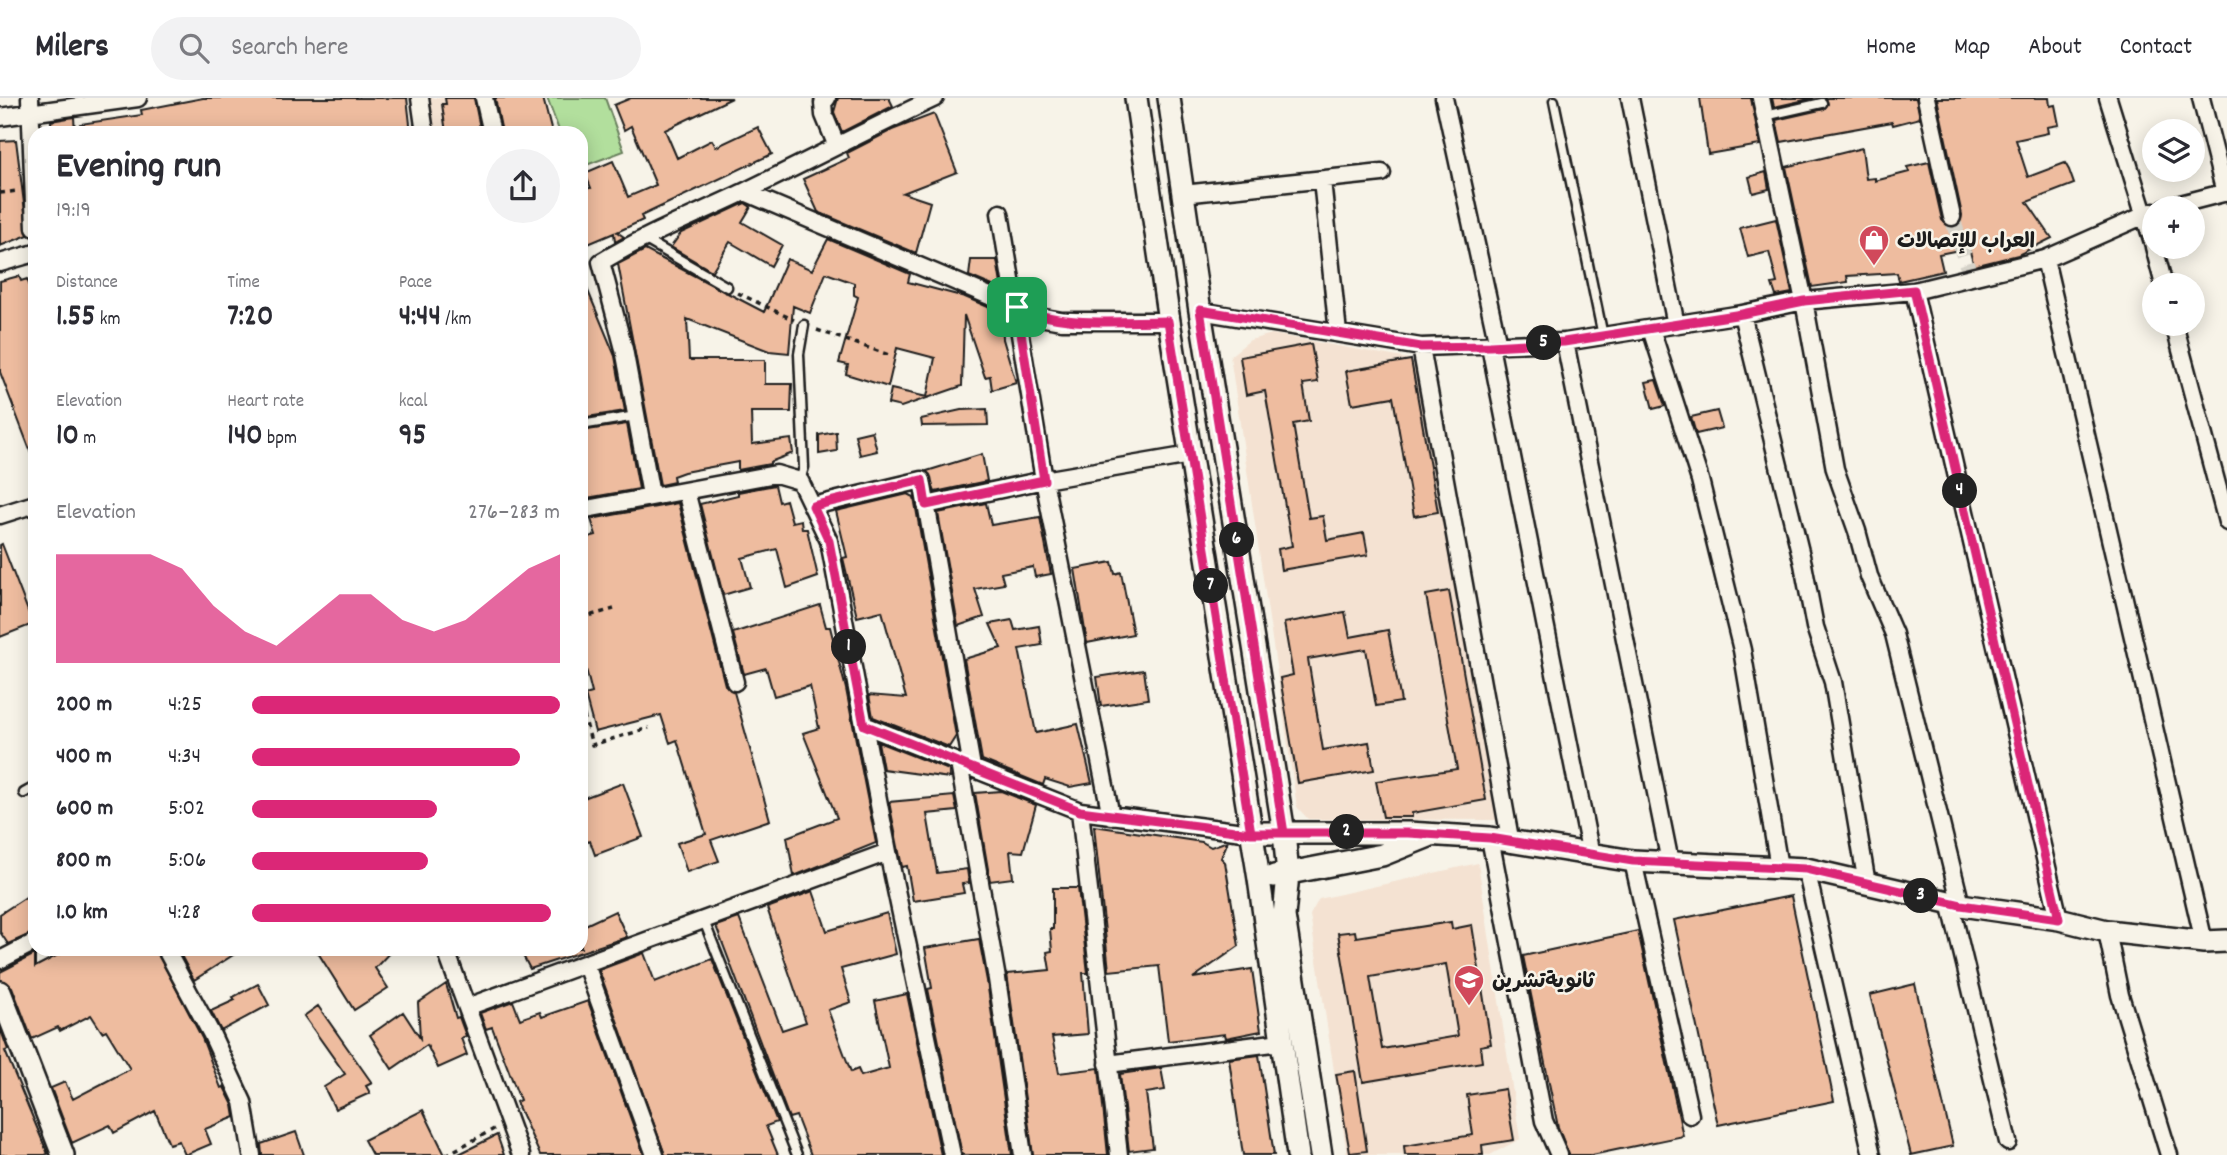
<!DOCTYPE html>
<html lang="en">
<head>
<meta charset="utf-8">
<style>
	:root { --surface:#fff; --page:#f2f2f3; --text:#2b2b33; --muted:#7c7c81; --line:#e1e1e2; --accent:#db2777 }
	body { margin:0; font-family:Dekko,"Playpen Sans Arabic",sans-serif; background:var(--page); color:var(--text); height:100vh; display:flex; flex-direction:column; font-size:26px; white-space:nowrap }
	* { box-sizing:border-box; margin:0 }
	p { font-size:23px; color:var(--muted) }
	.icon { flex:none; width:38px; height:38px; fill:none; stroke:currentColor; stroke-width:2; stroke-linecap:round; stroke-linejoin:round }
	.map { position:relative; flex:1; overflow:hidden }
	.side { position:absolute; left:28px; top:28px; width:560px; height:830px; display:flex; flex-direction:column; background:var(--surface); border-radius:21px; box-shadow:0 4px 18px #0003 }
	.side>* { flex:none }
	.controls { position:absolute; left:2142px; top:21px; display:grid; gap:14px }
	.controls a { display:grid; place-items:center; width:63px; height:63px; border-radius:50%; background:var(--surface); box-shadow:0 4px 18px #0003; font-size:35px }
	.pin { position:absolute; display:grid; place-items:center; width:60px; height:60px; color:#fff; margin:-30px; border-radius:14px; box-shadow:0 4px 10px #0006 }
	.km { position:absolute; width:35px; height:35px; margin:-18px; border-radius:50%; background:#222; color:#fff; font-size:19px; line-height:35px; text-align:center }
	.round { display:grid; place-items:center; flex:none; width:74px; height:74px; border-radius:37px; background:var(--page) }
	.overview { display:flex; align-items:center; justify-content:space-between; height:119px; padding:0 28px }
	h1 { font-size:38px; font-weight:800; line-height:52px }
	.metrics { display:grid; grid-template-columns:repeat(3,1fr); gap:10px; height:119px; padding:7px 28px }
	.metrics div { display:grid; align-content:center }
	.metrics b { font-size:30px; font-weight:800 }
	.metrics small { font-size:19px; font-weight:400 }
	.metrics p { font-size:19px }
	.chart { height:196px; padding:14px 28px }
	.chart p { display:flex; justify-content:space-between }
	.chart svg { width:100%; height:126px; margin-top:7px; fill:var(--accent); opacity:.7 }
	ul { padding:0 28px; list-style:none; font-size:23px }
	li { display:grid; grid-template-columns:112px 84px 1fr; align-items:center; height:52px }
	li i { height:18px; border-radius:9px; background:var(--accent) }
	header { display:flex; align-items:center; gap:42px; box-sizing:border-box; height:98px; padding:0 35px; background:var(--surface); border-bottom:2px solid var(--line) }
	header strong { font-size:33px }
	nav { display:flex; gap:38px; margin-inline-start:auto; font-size:24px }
	.search { width:490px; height:63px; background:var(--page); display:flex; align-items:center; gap:18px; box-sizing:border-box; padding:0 24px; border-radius:38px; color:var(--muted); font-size:26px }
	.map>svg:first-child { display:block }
</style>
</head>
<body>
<header>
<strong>Milers</strong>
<div class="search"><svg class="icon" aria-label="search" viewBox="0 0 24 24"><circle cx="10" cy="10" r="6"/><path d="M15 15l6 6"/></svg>Search here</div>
<nav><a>Home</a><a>Map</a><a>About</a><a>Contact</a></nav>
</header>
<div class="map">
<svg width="2227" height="1057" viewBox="0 0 2227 1057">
	<rect width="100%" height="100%" fill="#f7f3e8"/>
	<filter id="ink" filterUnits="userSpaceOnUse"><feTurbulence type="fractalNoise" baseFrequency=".0143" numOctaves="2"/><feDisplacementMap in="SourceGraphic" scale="14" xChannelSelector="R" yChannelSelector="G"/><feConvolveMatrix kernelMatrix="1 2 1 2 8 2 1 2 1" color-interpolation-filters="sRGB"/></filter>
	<g filter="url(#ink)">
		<path fill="#f4e2d2" d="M428 0H481L487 35H434Z
			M1272 236 1409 261 1416 271 1497 722 1308 721 1297 709 1230 258 1250 242Z
			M1478 765 1520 1041 1490 1057H1347L1310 817 1319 801Z"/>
		<path fill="#b2df9d" stroke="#677e5c" stroke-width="2" d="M547 0H605L624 53 581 69V35H560Z"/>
		<path fill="#eebc9f" stroke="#1c1c1c" stroke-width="2" fill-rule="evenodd" d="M203 0H407L411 35H81L80 26 142 17 141 12Z
			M445 0H474L481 35H446L442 6H446Z
			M495 0H543L552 35H502Z
			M631 0H732L665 32 677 60 712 42 716 49 758 29 772 56 641 118 643 122 617 134 624 139 615 144 614 135 581 149V91L591 90 585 75 613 63 628 99 656 87 631 28 624 32 614 7Z
			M838 0H889L893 8 842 34 834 14Z
			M1700 0H1751L1760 47 1708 56Z
			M1772 0H1814L1774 9Z
			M1826 0H1916L1920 20 1893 27 1892 24 1781 44 1776 22 1824 11 1828 6Z
			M1937 0H2049L2050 8 2055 7 2059 27 2047 29 2048 35 2016 42 2028 79 2065 65 2069 72 2074 86 2027 104 2052 140 2018 157 1974 168 1969 150 1939 156 1943 173 1917 179 1899 183 1897 175 1847 178 1848 184 1812 189 1786 69 1862 50 1866 81 1875 80V83L1909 74 1907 69 1929 64 1942 122 1949 129 1960 126 1962 117Z
			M934 16 957 74 903 95 930 104 916 155 818 114 803 81 849 60 847 55 892 32Z
			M74 19 75 35H52L51 23Z
			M16 42 28 137 0 148V43Z
			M1766 74 1769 91 1753 95 1749 79Z
			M745 105 751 109 742 124 782 147 771 168 730 144 712 173 671 149 681 135Z
			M1776 121 1792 195 1776 198 1772 186 1777 185 1769 154 1748 159 1740 130Z
			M828 141 910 176 908 184 965 199 1002 215 1003 241 1016 285 992 292 990 278 985 279 964 217 962 288 901 309 888 306 891 291 927 299 935 260 897 250 888 289 846 276 848 267 839 265 858 199 854 197V185L826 175 810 215 793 208 789 255 769 253 687 221 689 262H765V286H792L791 314H751L752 346 791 341 793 355 770 364V366L738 372V364L684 374 673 378 674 384 660 387 618 166 645 152 764 214 787 161 812 172Z
			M971 162H997L1002 192 969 178Z
			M581 176 615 258 625 313 581 320Z
			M19 178 21 183 27 181 31 191 35 189 33 360 0 274V183Z
			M1311 246 1318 284 1303 286 1309 323 1293 326 1309 420 1323 418 1327 442 1364 435 1368 457 1281 472 1278 451 1292 448 1265 293 1246 297 1240 259Z
			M1411 262 1438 414 1414 418 1393 299 1352 306 1346 273Z
			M1656 282 1665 308 1653 311 1646 284Z
			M987 311 988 327 922 328 921 321 961 312Z
			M1717 313 1722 330 1696 336 1691 319Z
			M627 326 639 391 581 401V333Z
			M872 333 877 353 860 357 855 337Z
			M836 334 837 353 819 356V337Z
			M982 356 987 383 935 394 927 373Z
			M775 387 779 404 786 402 792 424 801 422 802 431H807L818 479 787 490 777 451 742 460 750 489 723 497 700 406 738 397V394Z
			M908 396 914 399 956 638 949 649 873 619 869 597 906 600 882 513 857 519 843 460 847 459 836 413Z
			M678 405 725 587 734 594 770 722 711 742 719 763 687 774 677 745 706 736 677 642 670 645 661 617 595 634 585 597 592 595 581 551V441L596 437 591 421Z
			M986 405 991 427 1040 419 1051 476 1035 479 1033 469 1001 475 1004 486 975 491 984 519 958 528 938 415Z
			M2 446 33 526 0 539V447Z
			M1112 464 1115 476 1121 474 1133 536 1087 545 1075 471Z
			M1449 493 1486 702 1412 715V719H1383L1376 683 1457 671 1426 497Z
			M820 507 826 529H830L846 591 876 745 794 778 787 739 837 720 803 635 819 630 810 588 774 598 766 570 744 576 733 535Z
			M1345 514 1350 539 1388 532 1401 604 1376 608 1366 551 1308 561 1323 652 1369 644 1374 672 1298 685 1280 580 1293 577 1284 525Z
			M1012 522 1015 532 1039 528 1042 547 1019 551 1036 635 1078 626 1092 685 1070 689 1045 681 1043 687 982 662 964 561 1001 550 990 526Z
			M1144 572 1148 601 1101 608 1097 579Z
			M878 644 949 672 950 680 883 671Z
			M623 685 643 739 595 757 590 743 581 746V701Z
			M1001 693 1036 707 1023 754 1010 753 1013 780 990 783 975 695Z
			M954 698 957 713 927 716 937 775 967 771 969 785 962 786 964 795 913 803 907 768 902 769 889 704Z
			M1094 728 1202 744 1211 749 1228 743 1221 760 1225 764 1239 848 1193 880 1252 871 1261 933 1226 940 1225 936 1168 943 1159 868 1109 873Z
			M1053 790H1078L1088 875H1083L1088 936 1052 939 1059 975 1099 970 1108 1057H1033L1007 876 1050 872 1047 854 1052 853 1050 831H1053Z
			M35 793V834L8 846 0 834V816Z
			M813 793 827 833 887 815 896 856 841 871 851 904 828 912 851 974 858 971 861 978 889 970 875 903 907 896 941 1057H811L796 1018 789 1020 716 828 739 820 782 932 806 924 767 810Z
			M1791 798 1834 1003 1718 1027 1674 822Z
			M615 813 627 839 530 871 519 850H581V829Z
			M1451 824 1452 831 1472 827 1491 946 1480 948 1482 964 1363 984 1338 835 1355 833 1356 839ZM1446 866 1458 938 1382 951 1370 879Z
			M1638 833 1683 1038 1592 1057H1569L1558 1029 1523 858Z
			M979 841 987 883 1012 1057H962L928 891 932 890 925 850Z
			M71 850H155L202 940 221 990 224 989 233 1007 235 1019 205 1031 211 1046 185 1057 179 1043 169 1046 155 1013 114 1035 110 1027 72 1045 51 990 65 984 73 1001 130 971 106 932 102 934 91 917 60 933 58 929 32 941 12 889 0 881V874L35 856V869Z
			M177 850H244L194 882Z
			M315 850H394L375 870 388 890 354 912Z
			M644 855 655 884 712 861 777 1024 766 1028 778 1057H665L599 872Z
			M258 886 269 907 221 933 211 913 235 902 233 899Z
			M446 886 456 920 459 919 466 938 461 940 467 957 438 970 427 947 392 971 370 937 403 914 420 940 418 905Z
			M1915 886 1953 1048 1911 1057 1870 897Z
			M513 903 520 921 540 914 542 919 588 903 644 1057H540L516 1004 520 1002 492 929 486 931 480 915Z
			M318 908 372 985 366 988 370 995 335 1011 324 989 345 976 304 918Z
			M0 930 8 952 5 953 48 1056 45 1057H0Z
			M1259 957 1274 1057H1243L1229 961Z
			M1161 970 1165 992 1146 995 1153 1050 1129 1053 1120 976Z
			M1355 973 1367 1053 1350 1055 1336 976Z
			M1505 991 1514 1042 1482 1047 1483 1057H1405L1404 1048 1473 1037 1467 997Z
			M423 1012 445 1057H372L364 1042Z
			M296 1034 304 1057H262L261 1046Z
			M497 1037 504 1057H457Z"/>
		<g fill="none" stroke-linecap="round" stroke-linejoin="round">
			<path stroke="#d6d3c9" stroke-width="16" stroke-dasharray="16 8" stroke-linecap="butt" d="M1952 119 1970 177"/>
			<g stroke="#1c1c1c" stroke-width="13">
				<path id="lane" d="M1554 3 1603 238
					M1765 18 1822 5
					M644 141 727 189
					M581 327 636 318
					M800 383 804 369 799 256 804 227
					M24 695 35 689
					M704 823 797 1057"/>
			</g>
			<g stroke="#1c1c1c" stroke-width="21">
				<path id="street" d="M30 0 35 130
					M420 0 425 35
					M484 0 492 35
					M827 0 823 5 824 17 836 46
					M1444 0 1498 247
					M1630 0 1676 227
					M1761 0 1804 203 1835 371 1857 433 1869 478 1894 536 1961 807
					M1926 0 1952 119
					M2108 0 2154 148
					M2201 0 2225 95
					M0 19 138 0
					M1322 82 1338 235
					M745 94 1039 219 1062 223H1169
					M1183 96 1382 75
					M2165 110 2227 94
					M1000 115 1044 382 1111 718
					M2154 149 2164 187
					M2045 161 2204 844
					M0 165 35 155
					M1914 193 2059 821
					M1200 213 1421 249 1565 244 1742 216 1804 203 1914 193 2045 161 2154 113
					M1742 216 1803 466 1815 529 1833 584 1867 786
					M2174 226 2227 424
					M1651 231 1700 382 1742 552 1779 769
					M1565 244 1670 764
					M1490 248 1591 757
					M1421 249 1511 746
					M686 393 735 584
					M651 397 624 251 601 164C647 136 696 117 744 94 808 63 871 30 935 0
					M926 407 1044 382 1190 357
					M813 408 922 382 972 669
					M581 412 776 376 800 383 829 443 888 754 952 1057
					M0 417 35 406
					M864 627 1080 713 1251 735
					M959 665 997 881 1023 1057
					M1080 713 1119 1057
					M1490 740 1544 1023 1559 1057
					M1633 763 1690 1017
					M1806 771 1872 1057
					M1950 804 2008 1044
					M2107 833 2120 897 2169 1057
					M165 850 211 935 243 1004 252 1057
					M445 850 521 1057
					M0 862 35 844
					M586 867 655 1057
					M467 909 888 754
					M1108 966 1281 944"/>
			</g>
			<g stroke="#1c1c1c" stroke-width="26">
				<path id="secondary" d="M1136 0 1169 223 1259 781 1298 1057
					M1169 0 1200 213 1284 735 1288 776 1284 818 1321 1057
					M1251 735H1408L1490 740 1633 763 1806 771 1961 807 2059 821 2107 833 2204 844 2227 843
					M1274 778 1382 757 1429 738
					M0 894 63 1057"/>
			</g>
			<path stroke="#1c1c1c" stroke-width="3.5" stroke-dasharray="5 5" stroke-linecap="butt" d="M0 95 18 93
				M738 195 794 222
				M817 232 889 257
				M581 520 614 511
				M581 607 592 647 649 630
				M446 1057 494 1031"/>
			<use href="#lane" stroke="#f7f3e8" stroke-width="8"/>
			<use href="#street" stroke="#f7f3e8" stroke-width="16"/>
			<use href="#secondary" stroke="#f7f3e8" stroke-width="21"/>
		</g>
	</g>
	<g fill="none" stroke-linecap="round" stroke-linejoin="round" filter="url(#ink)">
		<g stroke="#fff" stroke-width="14">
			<path id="route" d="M1017 209 1044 382 926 407 922 382 813 408 829 443 864 627 1080 713 1251 735H1408L1490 740 1633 763 1806 771 1961 807 2059 821 1914 192 1804 203 1742 216 1564 244 1490 248 1421 249 1200 212 1284 735H1251L1168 223C1118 223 1063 230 1017 209"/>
		</g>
		<use href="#route" stroke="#db2777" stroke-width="9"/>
	</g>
	<defs>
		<g id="shop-pin" transform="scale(1.575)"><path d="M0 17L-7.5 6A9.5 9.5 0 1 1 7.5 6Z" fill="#d1495b" stroke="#f7f3e8"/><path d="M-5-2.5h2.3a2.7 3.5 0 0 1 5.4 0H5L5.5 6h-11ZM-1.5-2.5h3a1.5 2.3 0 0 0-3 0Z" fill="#fff"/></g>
		<g id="school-pin" transform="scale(1.575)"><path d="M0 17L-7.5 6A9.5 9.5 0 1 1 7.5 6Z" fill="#d1495b" stroke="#f7f3e8"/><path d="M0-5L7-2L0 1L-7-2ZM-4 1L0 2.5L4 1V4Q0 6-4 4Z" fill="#fff"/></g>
	</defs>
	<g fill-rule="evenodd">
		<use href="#shop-pin" x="1874" y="142"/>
		<use href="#school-pin" x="1469" y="882"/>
	</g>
	<g text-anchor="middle" stroke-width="5" stroke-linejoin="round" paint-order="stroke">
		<g font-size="21" font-weight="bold" fill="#1c1c1c" stroke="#f7f3e8" text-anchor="start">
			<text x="1897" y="149">العراب للإتصالات</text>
			<text x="1492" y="889">ثانويةتشرين</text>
		</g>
	</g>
</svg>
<div class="controls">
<a><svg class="icon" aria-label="layers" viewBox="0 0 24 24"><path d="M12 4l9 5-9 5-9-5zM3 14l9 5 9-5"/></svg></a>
<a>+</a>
<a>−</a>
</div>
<div class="pin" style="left:1017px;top:209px;background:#1e9e55"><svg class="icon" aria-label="arrive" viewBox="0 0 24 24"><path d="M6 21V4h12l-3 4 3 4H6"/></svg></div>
<b class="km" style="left:849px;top:549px">1</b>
<b class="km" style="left:1347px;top:734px">2</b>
<b class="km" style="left:1921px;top:798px">3</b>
<b class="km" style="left:1960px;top:393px">4</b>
<b class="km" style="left:1544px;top:245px">5</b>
<b class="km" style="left:1237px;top:442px">6</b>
<b class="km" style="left:1211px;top:488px">7</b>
<section class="side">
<div class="overview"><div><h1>Evening run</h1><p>19:19</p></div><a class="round"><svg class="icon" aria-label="share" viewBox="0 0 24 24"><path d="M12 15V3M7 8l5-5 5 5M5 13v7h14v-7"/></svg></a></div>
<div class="metrics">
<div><p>Distance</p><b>1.55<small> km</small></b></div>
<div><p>Time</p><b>7:20</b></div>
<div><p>Pace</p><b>4:44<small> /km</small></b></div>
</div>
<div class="metrics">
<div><p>Elevation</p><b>10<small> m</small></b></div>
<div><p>Heart rate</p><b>140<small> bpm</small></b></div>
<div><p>kcal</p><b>95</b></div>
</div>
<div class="chart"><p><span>Elevation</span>276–283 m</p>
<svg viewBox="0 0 160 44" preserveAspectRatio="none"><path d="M0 44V6L10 6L20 6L30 6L40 11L50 24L60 33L70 38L80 29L90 20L100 20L110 29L120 33L130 29L140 20L150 11L160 6V44z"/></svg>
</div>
<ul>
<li><b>200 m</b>4:25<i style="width:100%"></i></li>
<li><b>400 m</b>4:34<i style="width:87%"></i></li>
<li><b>600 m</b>5:02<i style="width:60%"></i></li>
<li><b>800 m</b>5:06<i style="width:57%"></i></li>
<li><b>1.0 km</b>4:28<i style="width:97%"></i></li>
</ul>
</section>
</div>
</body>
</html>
